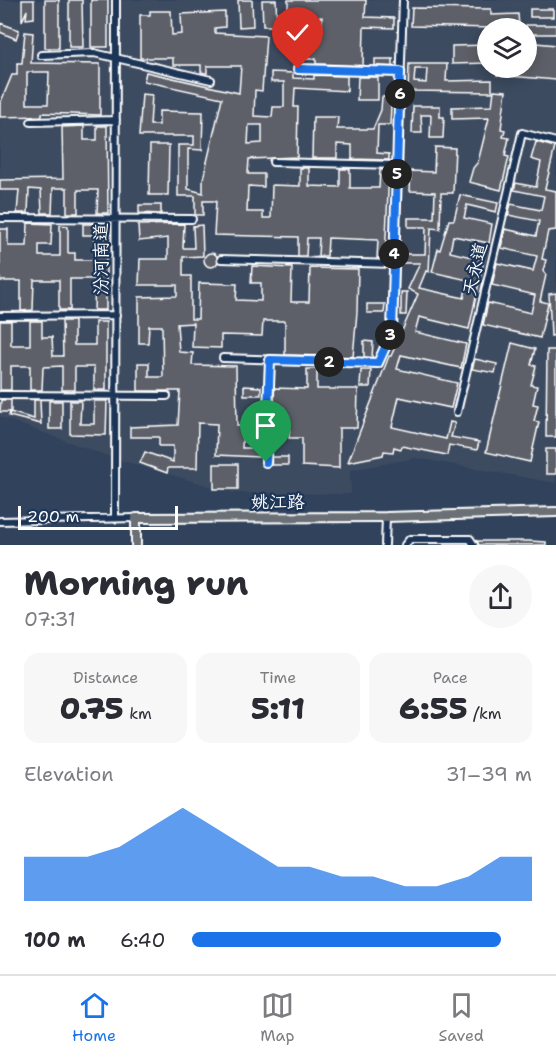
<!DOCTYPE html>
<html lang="en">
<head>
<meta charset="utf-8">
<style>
	:root { --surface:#fff; --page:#f7f7f7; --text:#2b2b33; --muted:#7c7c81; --line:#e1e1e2; --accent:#1a73e8 }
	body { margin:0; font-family:"Shantell Sans","LXGW WenKai TC",sans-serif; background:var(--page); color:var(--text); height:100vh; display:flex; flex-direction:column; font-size:22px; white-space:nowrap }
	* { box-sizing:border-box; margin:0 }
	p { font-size:20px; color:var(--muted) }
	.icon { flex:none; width:33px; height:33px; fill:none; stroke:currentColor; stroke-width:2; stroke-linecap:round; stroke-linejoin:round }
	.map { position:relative; height:545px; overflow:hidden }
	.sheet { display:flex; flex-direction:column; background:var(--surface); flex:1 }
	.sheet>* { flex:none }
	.buttons { position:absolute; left:477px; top:18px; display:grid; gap:12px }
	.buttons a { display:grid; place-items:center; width:60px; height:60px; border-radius:50%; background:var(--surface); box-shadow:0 3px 15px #0003; font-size:30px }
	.scale { position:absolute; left:18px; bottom:15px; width:160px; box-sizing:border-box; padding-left:6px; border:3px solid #fff; border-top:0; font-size:16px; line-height:21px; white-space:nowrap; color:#fff; -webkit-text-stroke:4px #1d3557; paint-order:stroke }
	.pin { position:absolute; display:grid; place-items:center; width:51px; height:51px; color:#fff; margin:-62px -26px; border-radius:50% 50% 50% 0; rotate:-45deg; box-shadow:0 0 6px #0007 }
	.pin .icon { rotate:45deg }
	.km { position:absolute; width:30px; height:30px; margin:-15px; border-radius:50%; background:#222; color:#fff; font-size:16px; line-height:30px; text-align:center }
	.round { display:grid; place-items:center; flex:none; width:63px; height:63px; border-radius:32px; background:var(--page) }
	.head { display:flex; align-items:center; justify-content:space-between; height:102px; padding:0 24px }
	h1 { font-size:33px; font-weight:800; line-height:45px }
	.figures { display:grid; grid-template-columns:repeat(3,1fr); gap:9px; height:102px; padding:6px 24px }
	.figures div { display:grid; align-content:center; border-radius:15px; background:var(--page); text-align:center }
	.figures b { font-size:30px; font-weight:800 }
	.figures small { font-size:16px; font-weight:400 }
	.figures p { font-size:16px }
	.chart { height:168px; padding:12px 24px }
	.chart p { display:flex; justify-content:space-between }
	.chart svg { width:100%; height:108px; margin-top:6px; fill:var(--accent); opacity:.7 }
	ul { padding:0 24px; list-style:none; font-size:20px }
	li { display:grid; grid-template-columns:96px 72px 1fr; align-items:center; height:45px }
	li i { height:15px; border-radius:8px; background:var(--accent) }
	.dock { display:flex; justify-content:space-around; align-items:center; height:84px; border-top:2px solid var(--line); background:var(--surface); font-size:16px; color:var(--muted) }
	.dock a { display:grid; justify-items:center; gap:3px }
	.dock .selected { color:var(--accent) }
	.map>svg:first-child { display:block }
</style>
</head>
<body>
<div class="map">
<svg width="556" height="545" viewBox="0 0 556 545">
	<rect width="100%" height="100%" fill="#30425c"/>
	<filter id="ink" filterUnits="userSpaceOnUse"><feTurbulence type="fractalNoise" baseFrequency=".0167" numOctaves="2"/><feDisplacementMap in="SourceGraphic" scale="12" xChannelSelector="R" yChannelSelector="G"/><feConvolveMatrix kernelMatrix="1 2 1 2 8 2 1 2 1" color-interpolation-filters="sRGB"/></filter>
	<g filter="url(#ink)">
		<path fill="#3e4b60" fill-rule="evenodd" d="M0 0H556V483L416 458 350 470 351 494 233 493 113 458 0 417ZM488 28H526V68H488Z"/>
		<path fill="#5d6068" stroke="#fff" stroke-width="1.5" fill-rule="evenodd" d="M22 0H34V18L26 19 27 10 22 21Z
			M45 0H59V48H45Z
			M69 0H82L83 47H69Z
			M91 0H108V47H91Z
			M238 0H252L253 26 239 27Z
			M262 0H276L277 26H263Z
			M288 0H366L365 17 394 18V28L364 27 363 66 316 64V59H298V39H317V28L322 29V17L303 18V28H288Z
			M412 8 491 9V15L518 14 519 25 491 28 411 26Z
			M530 9H553V17H530Z
			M150 11H171L172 35 182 34 181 14 225 12V27L215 28V33L266 36 262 91 255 90 254 116 272 117 273 107H284V82H271V72L293 73V78L314 79V75L347 76V91L295 88 294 107H298L297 157 249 159 248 174H264V187L248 186 247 212H263V218H271L272 185 300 186V168H309V186L340 187V169H350V188H379L380 170H389L385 258H377L378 240 328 238 327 256H318L319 238H307L306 256H298V237L214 235 216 201H203V215H195V196H178V145H194V136H139L142 94 152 95 150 125H159V111L203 112 202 150 188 149V189L203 193V179L222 98 144 81 146 72 239 93 241 66H207V73H205L201 72V65H173V58H140V15H150ZM249 125H262V143L248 144Z
			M0 23 19 30 16 39 0 32Z
			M526 25H556V34H526Z
			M25 32 33 33 31 63 100 64V115L42 113V116L0 117V104L12 75H17V63H22ZM27 72H49L48 104H27Z
			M526 42 556 45V80L497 75 498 68H526Z
			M488 45V63L452 64V46Z
			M375 59H393V67L375 66Z
			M409 64H447L446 81 492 80V92L408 91ZM415 69H427L426 83 414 82Z
			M358 77H378V100H357Z
			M494 90 506 91 501 129 505 130 503 137 509 138 505 156 509 157 501 190 469 182 473 168 478 162 489 118 452 119V107L492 106Z
			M382 97H391V106L390 125H378L377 153 389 154V160L352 159V145L337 144V158H312L313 117H338L337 129H373L381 110Z
			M413 106H440V117H444L443 138H430L431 115H421L422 133H412Z
			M84 126V140H97V126H107L108 213H97L98 190H78V213H67V188H53L52 213H42L41 190 29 189 28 213H17L19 190H0V180L63 179 62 127Z
			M536 142 555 147 545 189 556 191V230L548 231 542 259 546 260 543 271 546 275 540 301 548 303 540 338 483 325 488 303 531 313 535 295 492 285 497 263 533 271 537 256 501 248 505 229 536 236 539 221 508 215 511 204 541 210 544 196 514 190 516 183 536 187 541 162 531 159Z
			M150 145H169L168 195H149Z
			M435 147 455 148 453 193H441L440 229 431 228 429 272 426 271 419 288 464 298 468 280 432 272 438 249 440 250 449 220H454L460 195 498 203 496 212 467 205 464 218 492 224 489 243 453 236 450 252 484 260 469 329 419 317 415 332 466 344 461 368 401 355 397 369 457 383 451 408 399 397 392 427 446 439 450 422 455 423 451 437 479 442 477 450 449 445 447 455 402 446 401 449 394 447 393 452 384 451 383 455 348 462 389 356H391L418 294 408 289 420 263H401V254H425L426 227H408V218H434L435 192 410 191 411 171 434 172Z
			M139 205H161V214L139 213Z
			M28 223 52 224 51 245H39V256H60V225L68 226V253H75V260H94L95 235H83V224H106V310H94L95 279H70V310H59V280H34L33 310 21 311V281H0V229H8V246H27Z
			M184 224 183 248H194L193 226 202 225 203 256 183 257V276H191V319H198L199 283 237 284 236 300 261 301V283H251L252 266 292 268 291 302H309L310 268 358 269 357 312 353 357 285 355V321H263L262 336 221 335V348L192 347 193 323 177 324 179 352 193 353 192 365 236 366 237 426H243L242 448H260V457L216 455 217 424 198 423 197 468H168L167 473 140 463 145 452 173 462V446H159V437H130V427L178 425 180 391H138V363H149V377H163L162 326H149L148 343H139V297L177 296V285H139L140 259H168V238L139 241 138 225Z
			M204 260a7 7 0 1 1 14 0a7 7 0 1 1-14 0Z
			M401 292H407L406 315H401Z
			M556 293V335L551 336 549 294Z
			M367 304H385L384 313H367Z
			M0 321H11V345H30V321H42V337H52L53 356H63L62 321H74V345H95V322H106V390H94V367H75V390H62V366L43 367 42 390H30V366H11V390H0Z
			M364 341 373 342 372 358 364 357Z
			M512 343 535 349 531 365 536 366 531 385 537 386 533 404 538 405 534 421 539 422 530 462 486 452Z
			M547 350H556V437H546Z
			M475 359 497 364 495 373 472 369Z
			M307 369H317V389H358L357 428H339V468L302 466V438H289L290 425H274V388L307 389Z
			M361 370H371L370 387H360Z
			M244 386 261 387V395H244Z
			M1 400H11V412H0Z
			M34 400H40L41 424 9 416 10 412 34 419Z
			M49 401H62V429H49Z
			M70 401H81L80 424H94V401H107L106 435 70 434Z
			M546 449H556V474H546Z
			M271 457H288V465H271Z
			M214 464H238V489H214Z
			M477 541H529L546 542V545H479Z"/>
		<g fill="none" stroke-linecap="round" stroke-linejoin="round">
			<g stroke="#fff" stroke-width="10">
				<path id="minor" d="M41 55 94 53 211 80
					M298 69 400 72
					M31 122 116 120
					M273 162 397 165
					M0 218 192 219
					M221 259 394 264
					M0 316 116 315
					M223 358 378 363 392 332 403 0
					M0 395 167 396
					M457 412 522 133 556 142
					M266 462 270 360
					M115 518 116 0
					M0 521 136 518
					M385 545 386 517
					M405 545 410 539H470L474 545"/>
			</g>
			<g stroke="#fff" stroke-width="12">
				<path id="major" d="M136 545V518L386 517 556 512"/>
			</g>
			<use href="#minor" stroke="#1d3557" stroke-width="6"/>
			<use href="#major" stroke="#6a7074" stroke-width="8"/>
		</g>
	</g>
	<g fill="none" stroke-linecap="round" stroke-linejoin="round" filter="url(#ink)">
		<g stroke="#fff" stroke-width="12">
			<path id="route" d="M266 462 270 360 378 363 392 332 400 72 298 69"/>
		</g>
		<use href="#route" stroke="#1a73e8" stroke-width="8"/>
	</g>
	<g text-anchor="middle" stroke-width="4.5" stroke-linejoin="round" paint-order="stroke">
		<g font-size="18" fill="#fff" stroke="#1d3557">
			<text transform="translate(101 259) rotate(-90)" y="6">汾河南道</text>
			<text transform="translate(475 269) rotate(-77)" y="6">天永道</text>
			<text x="278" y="508">姚江路</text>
		</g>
	</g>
</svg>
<div class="buttons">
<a><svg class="icon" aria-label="layers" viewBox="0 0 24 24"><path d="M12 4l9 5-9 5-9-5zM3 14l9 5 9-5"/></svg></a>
</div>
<div class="scale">200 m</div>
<div class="pin" style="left:266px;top:462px;background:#1e9e55"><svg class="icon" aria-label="arrive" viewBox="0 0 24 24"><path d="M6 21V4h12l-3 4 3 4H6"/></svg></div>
<div class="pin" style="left:298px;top:69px;background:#d93025"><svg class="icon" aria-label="check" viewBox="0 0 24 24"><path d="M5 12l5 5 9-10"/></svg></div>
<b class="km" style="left:329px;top:362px">2</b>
<b class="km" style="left:390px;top:335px">3</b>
<b class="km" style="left:394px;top:254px">4</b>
<b class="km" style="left:397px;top:174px">5</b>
<b class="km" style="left:400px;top:94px">6</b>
</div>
<section class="sheet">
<div class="head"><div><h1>Morning run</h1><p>07:31</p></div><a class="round"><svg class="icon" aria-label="share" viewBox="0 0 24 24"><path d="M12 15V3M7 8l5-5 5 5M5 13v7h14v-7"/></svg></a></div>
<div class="figures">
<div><p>Distance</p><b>0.75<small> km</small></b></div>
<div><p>Time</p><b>5:11</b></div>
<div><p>Pace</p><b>6:55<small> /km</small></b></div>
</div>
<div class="chart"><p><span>Elevation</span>31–39 m</p>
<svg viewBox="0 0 160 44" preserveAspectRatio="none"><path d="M0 44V26L10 26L20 26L30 22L40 14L50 6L60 14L70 22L80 30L90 30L100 34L110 34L120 38L130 38L140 34L150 26L160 26V44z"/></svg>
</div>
<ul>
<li><b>100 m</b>6:40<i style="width:91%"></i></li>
</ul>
</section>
<nav class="dock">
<a class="selected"><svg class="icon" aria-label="home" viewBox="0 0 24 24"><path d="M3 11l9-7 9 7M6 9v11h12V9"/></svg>Home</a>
<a><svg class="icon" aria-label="map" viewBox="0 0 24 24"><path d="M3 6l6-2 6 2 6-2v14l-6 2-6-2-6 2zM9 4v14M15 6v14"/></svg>Map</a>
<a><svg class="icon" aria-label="saved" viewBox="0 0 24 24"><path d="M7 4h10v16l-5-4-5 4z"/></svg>Saved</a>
</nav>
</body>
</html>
